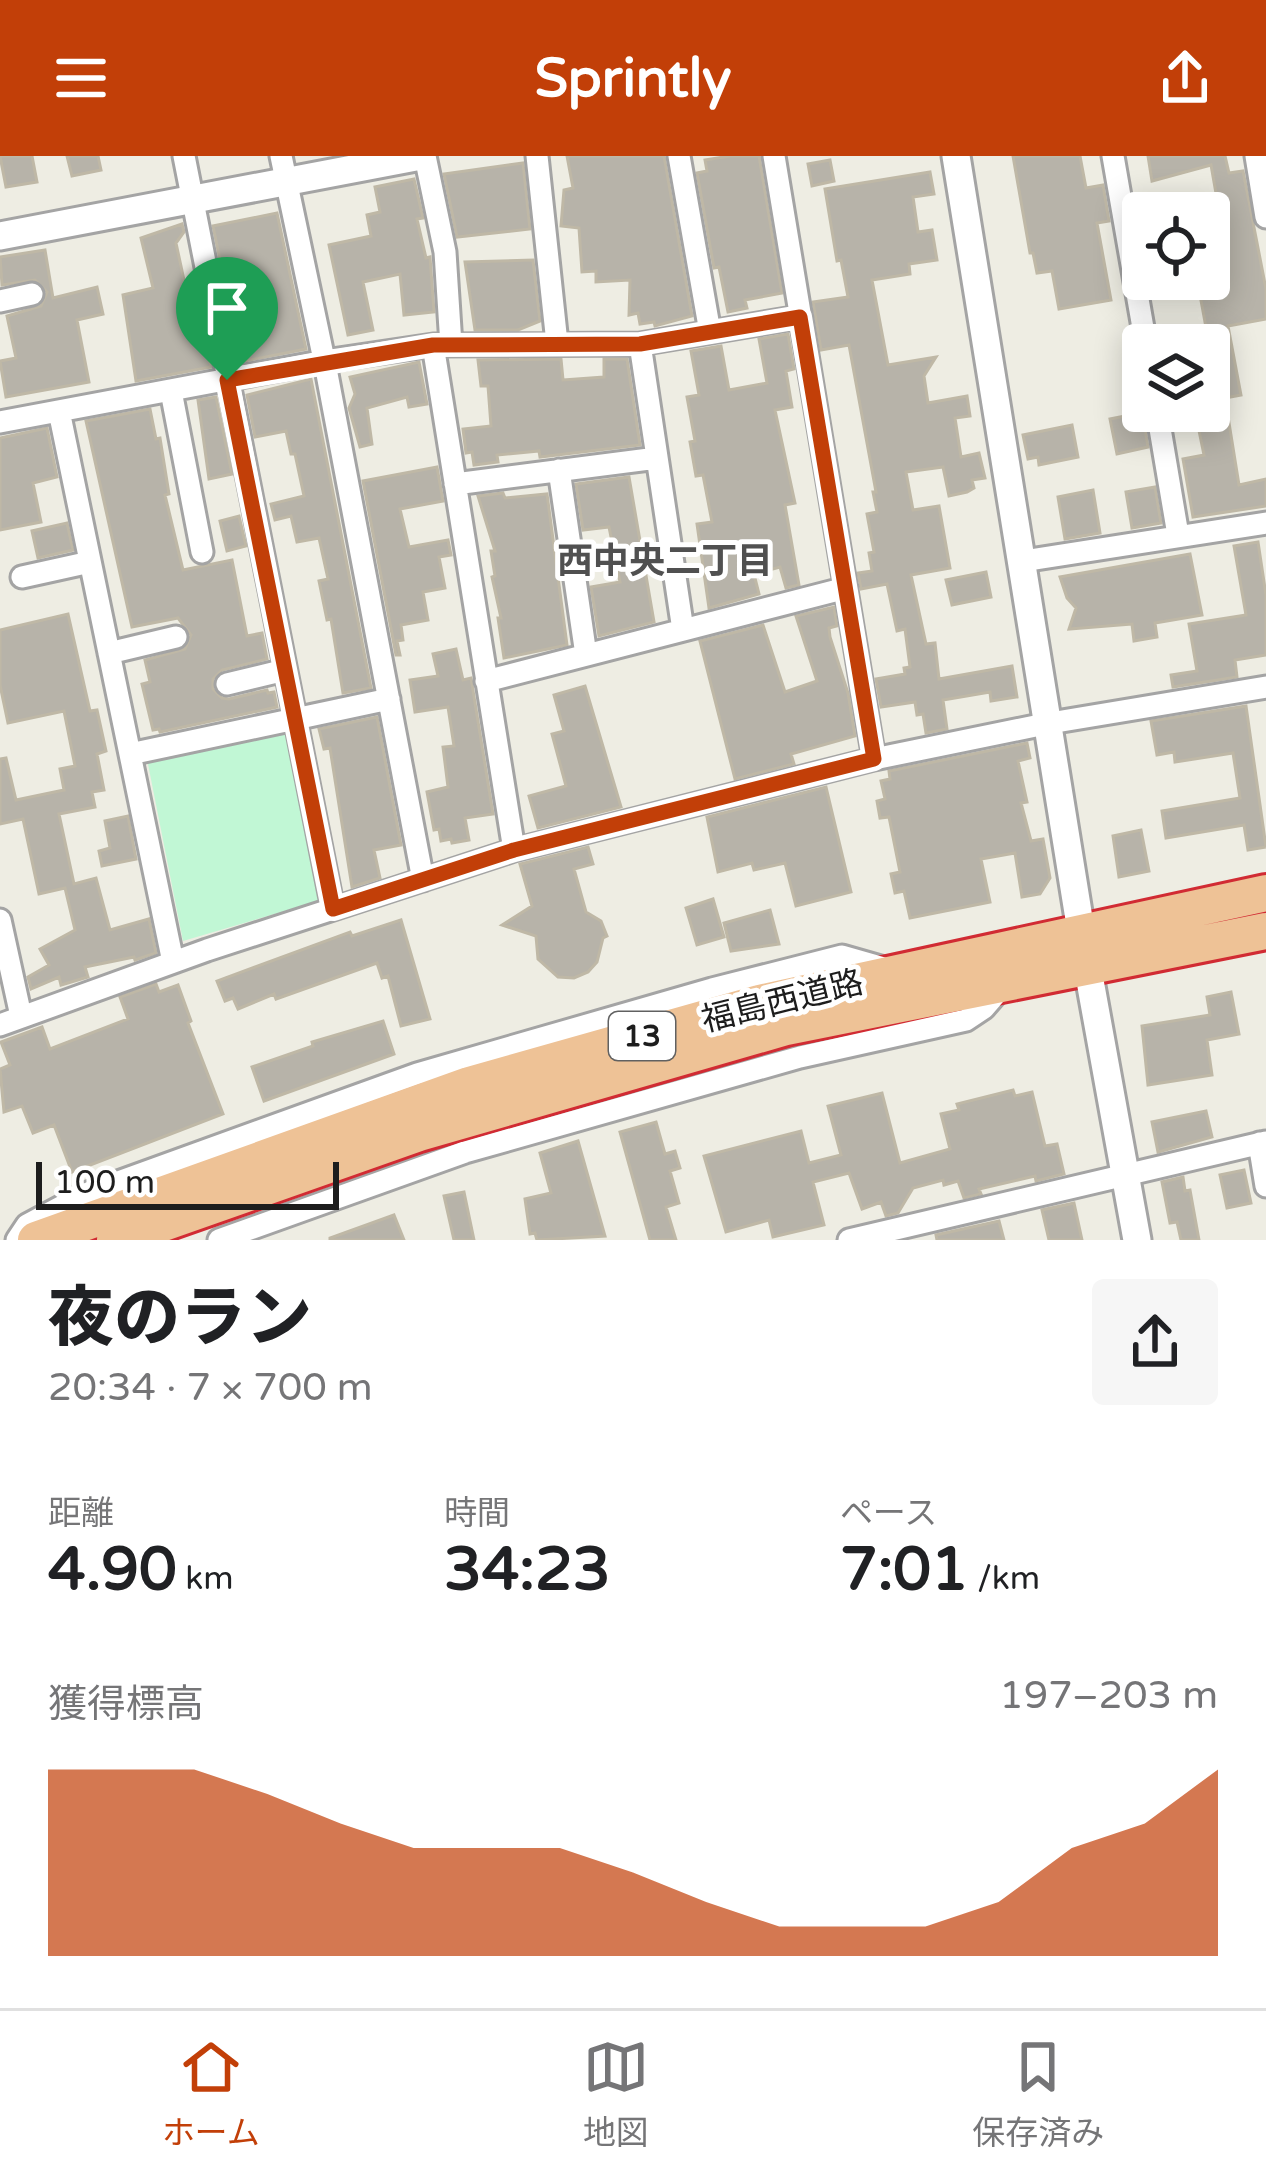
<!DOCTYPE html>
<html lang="ja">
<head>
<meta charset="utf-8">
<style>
	:root { --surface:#fff; --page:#f6f6f6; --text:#202124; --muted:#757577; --line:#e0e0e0; --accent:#c23f08 }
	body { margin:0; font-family:"Varela Round","Noto Sans JP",sans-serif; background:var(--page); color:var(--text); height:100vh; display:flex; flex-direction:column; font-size:45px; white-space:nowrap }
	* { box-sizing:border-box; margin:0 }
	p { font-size:39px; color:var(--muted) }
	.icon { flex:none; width:66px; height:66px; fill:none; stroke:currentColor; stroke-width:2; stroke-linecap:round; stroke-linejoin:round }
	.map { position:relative; height:1084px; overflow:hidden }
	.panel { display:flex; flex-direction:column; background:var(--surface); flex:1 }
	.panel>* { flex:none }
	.controls { position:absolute; left:1122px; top:36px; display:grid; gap:24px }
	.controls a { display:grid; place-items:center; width:108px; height:108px; border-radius:12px; background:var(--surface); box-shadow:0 6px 30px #0003; font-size:60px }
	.scale { position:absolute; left:36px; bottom:30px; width:303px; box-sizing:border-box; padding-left:12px; border:6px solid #1d1d1d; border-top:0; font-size:33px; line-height:42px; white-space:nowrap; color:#1d1d1d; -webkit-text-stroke:9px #fff; paint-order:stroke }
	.pin { position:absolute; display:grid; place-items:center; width:102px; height:102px; color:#fff; margin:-123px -51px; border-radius:50% 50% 50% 0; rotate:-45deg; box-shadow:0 0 12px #0007 }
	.pin .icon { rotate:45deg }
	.round { display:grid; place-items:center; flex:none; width:126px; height:126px; border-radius:12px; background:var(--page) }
	.headline { display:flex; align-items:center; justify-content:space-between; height:204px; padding:0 48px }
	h1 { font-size:66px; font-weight:800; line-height:90px }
	.figures { display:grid; grid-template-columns:repeat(3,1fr); gap:18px; height:204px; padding:12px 48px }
	.figures div { display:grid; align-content:center }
	.figures b { font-size:60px; font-weight:800 }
	.figures small { font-size:33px; font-weight:400 }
	.figures p { font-size:33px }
	.chart { height:336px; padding:24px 48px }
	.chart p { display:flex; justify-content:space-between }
	.chart svg { width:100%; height:216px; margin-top:12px; fill:var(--accent); opacity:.7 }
	header { display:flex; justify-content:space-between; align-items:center; height:156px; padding:0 48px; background:var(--accent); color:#fff; font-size:54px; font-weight:800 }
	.tabs { display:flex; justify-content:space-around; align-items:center; height:168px; border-top:3px solid var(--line); background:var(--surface); font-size:33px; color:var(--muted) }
	.tabs a { display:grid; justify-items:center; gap:6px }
	.tabs .active { color:var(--accent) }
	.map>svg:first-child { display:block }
</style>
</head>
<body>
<header><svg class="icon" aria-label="menu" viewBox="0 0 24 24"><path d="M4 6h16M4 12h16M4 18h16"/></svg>Sprintly<svg class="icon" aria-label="share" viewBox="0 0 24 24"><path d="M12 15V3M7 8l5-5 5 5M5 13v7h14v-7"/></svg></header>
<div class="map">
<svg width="1266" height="1084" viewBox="0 0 1266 1084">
	<rect width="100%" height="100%" fill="#eeede3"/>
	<path fill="#c1f7d5" d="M289 574 322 744 183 785 147 603Z"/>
	<path fill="#b7b3a9" stroke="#bfb8a6" stroke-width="3" d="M0 0H32L37 26 6 31Z
		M67 0H98L101 14 72 20Z
		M567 0H664L692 160 655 170 654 166 640 168 638 157 629 159 630 124 596 126V115L582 116 579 72 561 70 564 34 573 32Z
		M730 0H759L782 137 745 144 747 152 728 156 719 111 714 112 697 17 707 15 705 4Z
		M1013 0H1080L1086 32 1103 29 1109 65 1097 67 1111 144 1059 153 1052 115 1037 117 1033 97H1030Z
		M1148 0H1225L1229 17 1243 15 1266 133V163L1228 170 1241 239 1225 242 1239 329 1266 323V350L1193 361 1183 303 1204 299 1195 255H1209V237L1218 236 1197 123 1222 118 1215 79 1209 80V62L1220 60 1211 9 1152 25Z
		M830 4 834 25 812 30 808 8Z
		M523 7 530 73 457 81 444 18Z
		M930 16 934 38 913 41 918 76 932 74 937 104 909 108 910 118 872 124 888 209 936 201 924 220 928 247 967 240 970 260 955 262 961 301 979 297 985 322 972 324 974 332 967 336 949 340 943 311 906 316 913 354 939 350 950 412 911 419 926 488 935 487 939 523 1012 510 1017 541 991 545 990 536 943 544 947 573 926 577 923 558 917 559 915 546 881 551 876 523 905 518 904 512 910 511 905 473 897 475 887 428 861 433 858 417 872 415 869 397 874 396 867 358 877 356 873 336H876L849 189 821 194 813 146 848 141 841 104 837 105 825 33Z
		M414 23 423 62 417 63 426 102 430 101 434 156 404 159 400 118 363 126 373 174 348 179 329 89 371 80 367 59 380 56 375 31Z
		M277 57 306 193 245 205 229 113 222 114 213 70Z
		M182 68 184 76 176 87 187 138 195 136 211 211 136 225 123 139 153 132 141 82Z
		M45 94 53 142 97 131 103 158 77 164 89 226 6 241 0 205 16 202 7 160 41 150 47 136 35 124 2 129 0 101Z
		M533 104 540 165 518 174H475L465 106Z
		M788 178 794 213 786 215 792 251 775 254 795 347 785 349 799 429 786 432 780 411 754 418 759 438 709 452 697 368 712 366 703 319 696 320 690 286 695 285 687 241 699 239 691 195 721 190 729 234 767 227 759 183Z
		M561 203 563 224 604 221V203H627L640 289 540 301 539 295 497 299 498 306 474 309 472 296 466 297 463 273 491 270 488 230H481L478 204Z
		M419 206 427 248 409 251 407 241 367 252 372 288 360 291 349 252 355 238 350 221Z
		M311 223 371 532 343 537 331 463 327 464 319 425 328 423 319 382 297 386 291 360 275 364 271 348 304 340 295 298H291L286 275 255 281 247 239Z
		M216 241 232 318 209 323 198 244Z
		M150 253 156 283 160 282 169 338 165 339 183 414 232 404 247 480 262 477 267 503 222 514 213 523V533L222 542 229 543 267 534 268 537 274 536 277 551 160 576 159 573 153 574 142 528 150 526 145 504 185 493 191 479 178 462 132 471 86 265Z
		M1130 259 1143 260 1148 291 1117 298 1110 263Z
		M1072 269 1078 301 1039 309 1038 301 1028 303 1023 279Z
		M47 272 57 321 33 327 41 366 0 374V282Z
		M437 311 443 345 400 353 409 391 448 384 451 399 439 401 445 432 423 436 428 464 401 469 403 484 397 485 400 499H396L363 325Z
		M629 321 654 466 599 480 591 431 620 426 609 371 583 374 576 328Z
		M1155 331 1161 367 1132 372 1126 336Z
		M1093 334 1100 377 1065 383 1058 341Z
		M503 337 505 342 547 338 567 489 504 502 498 462H501L492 421 495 420 491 395H495L478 340Z
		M239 360 246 390 227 395 220 365Z
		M67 367 73 394 38 402 32 375Z
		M1258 386 1266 439V499L1235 504 1237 521 1173 531 1171 519 1197 515 1189 468 1246 459 1234 390Z
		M1190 398 1202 459 1155 467 1157 481 1134 485 1132 468 1069 473 1076 452 1067 442 1060 421Z
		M986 416 991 441 952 449 946 424Z
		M834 451 837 470 829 472 830 481 848 537 855 580 791 598 794 608 735 623 700 485 763 469 785 536 817 525 796 460Z
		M68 458 90 555 97 554 106 595 97 598 104 634 92 636 95 651 59 658 74 728 96 722 110 774 149 763 156 797 135 804 134 801 85 811 88 821 61 829 59 821 31 833 28 821 49 809 40 793 75 774 65 732 39 738 23 663 0 668V603L6 602 16 644 64 634 60 613 75 610 64 555 8 567 0 529V474Z
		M456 493 463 524 471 522 493 658 465 662 469 684 452 687 451 683 441 685 439 673 434 674 427 636 448 631 443 591 454 590 448 551 415 556 410 524 438 520 433 498Z
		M585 530 621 651 538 672 529 640 566 630 552 578 564 575 554 539Z
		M1246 550 1266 691 1248 694 1244 669 1166 682 1162 655 1240 642 1233 597 1175 606 1174 596 1157 599 1151 565Z
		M377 561 401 689 374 694 380 722 352 731 330 592 324 593 319 573Z
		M1027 587 1030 602 1018 605 1027 646 1021 647 1031 685 1043 683 1050 722 1040 738 1022 741 1015 697 981 703 990 746 910 762 904 735 895 737 891 718 900 716 889 661 880 662 877 645 885 643 881 625 890 623 889 615Z
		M826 631 851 736 796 750 785 707 754 714 752 707 718 716 707 661Z
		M128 660 136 703 102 710 99 695 110 692 105 665Z
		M1141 674 1149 715 1119 721 1113 680Z
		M588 691 593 708 574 713 586 756 601 765 607 780 603 782 597 806 588 816 574 822 558 821 538 803 536 780 502 769 532 750 520 708Z
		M713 743 724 781 697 789 686 752Z
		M770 754 779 788 731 795 724 767Z
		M401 764 430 863 401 870 388 820 382 822 377 807 276 843 274 838 238 853 233 842 225 845 217 825 350 776 352 780Z
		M156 828 159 836 178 829 191 865 188 867 223 958 72 1016 54 969 33 977 22 950 4 956 0 913 10 909 1 886 42 871 50 893 128 863 120 841Z
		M1231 836 1239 878 1207 884 1212 919 1148 929 1142 870 1210 859 1207 841Z
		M383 865 394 898 264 945 252 911 313 890 312 886Z
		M1013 934 1015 940 1032 936 1045 990 1057 988 1064 1018 1036 1025 1035 1020 979 1033 981 1038 964 1042 958 1025 944 1029 943 1024 913 1032 898 1057 886 1060 881 1046 862 1053 849 1017 813 1026 824 1069 773 1081 769 1064 726 1076 704 1000 801 975 809 1007 841 999 828 950 882 937 900 1007 950 993 941 958 959 954 957 948Z
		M1206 955 1212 981 1158 996 1152 966Z
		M656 966 665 998 675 995 680 1012 670 1015 679 1047 666 1051 676 1084H650L620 976Z
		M578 985 605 1080 537 1084 535 1077 530 1078 525 1043 551 1037 540 997Z
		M1244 1014 1251 1047 1227 1052 1220 1019Z
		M1183 1021 1185 1035 1190 1034 1199 1084H1181L1177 1066 1170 1067 1162 1026Z
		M464 1036 474 1084H454L444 1040Z
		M1074 1047 1082 1084H1049L1042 1054Z
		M394 1059 404 1084H330V1082Z
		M999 1065 1004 1084H937L936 1079Z"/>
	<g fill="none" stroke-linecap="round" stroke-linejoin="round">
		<g stroke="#a4a4a4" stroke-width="27">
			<path id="minor" d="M184 0 333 753
				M281 0 327 218 423 724
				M425 0 445 96 451 189
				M537 0 557 187
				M679 0 710 176
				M774 0 874 603
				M1113 0 1146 189
				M1256 0 1266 61
				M0 145 32 138
				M433 189 514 694
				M171 235 202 396
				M59 255 173 806
				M1157 255 1178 379
				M0 266 325 205 433 189 640 188
				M559 314 586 499
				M455 328 657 302
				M1023 405 1266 367
				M22 421 90 406
				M683 474 640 188 799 161
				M109 497 176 481
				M486 525 846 432
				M227 528 285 514
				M130 598 389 543
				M0 764 21 860
				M0 869 207 794 514 694 874 603 1050 567 1266 531
				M1259 987 1266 1030
				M17 1084 27 1069 85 1038 417 918 712 833 842 800 891 814
				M219 1084 465 996 800 901 966 864 984 852 1003 830
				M849 1084 1266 986"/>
		</g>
		<g stroke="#a4a4a4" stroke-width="33">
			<path id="tertiary" d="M956 0 1081 775 1137 1084
				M0 80 421 0"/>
		</g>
		<g stroke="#d12b33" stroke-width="42">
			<path id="trunk" d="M36 1084 469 929 759 847 1266 737
				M115 1084 419 977 786 871 1266 775"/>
		</g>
		<use href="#minor" stroke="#fff" stroke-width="21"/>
		<use href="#tertiary" stroke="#fff" stroke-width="27"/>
		<use href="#trunk" stroke="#eec296" stroke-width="36"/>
	</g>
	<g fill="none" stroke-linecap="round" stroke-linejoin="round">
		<g stroke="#fff" stroke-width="24">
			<path id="route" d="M800 161 874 603 514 694 333 753 227 224 433 189 640 188Z"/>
		</g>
		<use href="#route" stroke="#c23f08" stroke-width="15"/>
	</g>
	<g text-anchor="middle" stroke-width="10" stroke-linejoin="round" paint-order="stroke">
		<rect fill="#fff" stroke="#616161" stroke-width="3" x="609" y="856" width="66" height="48" rx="9"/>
		<g font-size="30" font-weight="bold" fill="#1d1d1d">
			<text x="642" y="890">13</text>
		</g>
		<g font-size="33" fill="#1d1d1d" stroke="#fff">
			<text transform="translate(782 844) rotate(-14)" y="12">福島西道路</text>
		</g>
		<g font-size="36" font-weight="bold" fill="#505050" stroke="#fff">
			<text x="665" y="417">西中央二丁目</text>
		</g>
	</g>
</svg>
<div class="controls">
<a><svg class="icon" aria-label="locate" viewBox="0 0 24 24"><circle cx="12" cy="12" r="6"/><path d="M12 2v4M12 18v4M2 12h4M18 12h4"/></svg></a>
<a><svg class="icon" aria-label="layers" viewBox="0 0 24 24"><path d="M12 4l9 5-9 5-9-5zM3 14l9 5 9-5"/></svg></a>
</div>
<div class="scale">100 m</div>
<div class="pin" style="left:227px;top:224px;background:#1e9e55"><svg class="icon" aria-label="arrive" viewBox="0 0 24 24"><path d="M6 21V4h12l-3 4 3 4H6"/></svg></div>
</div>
<section class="panel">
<div class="headline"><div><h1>夜のラン</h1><p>20:34 · 7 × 700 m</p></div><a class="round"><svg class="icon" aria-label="share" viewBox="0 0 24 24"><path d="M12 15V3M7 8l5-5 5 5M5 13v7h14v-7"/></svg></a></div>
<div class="figures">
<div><p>距離</p><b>4.90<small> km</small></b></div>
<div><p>時間</p><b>34:23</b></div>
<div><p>ペース</p><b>7:01<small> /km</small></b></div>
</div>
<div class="chart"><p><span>獲得標高</span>197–203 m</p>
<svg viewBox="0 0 160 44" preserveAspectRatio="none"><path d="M0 44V6L10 6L20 6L30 11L40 17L50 22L60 22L70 22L80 27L90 33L100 38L110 38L120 38L130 33L140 22L150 17L160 6V44z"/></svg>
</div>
</section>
<nav class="tabs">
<a class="active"><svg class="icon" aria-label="home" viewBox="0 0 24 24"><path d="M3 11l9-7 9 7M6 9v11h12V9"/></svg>ホーム</a>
<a><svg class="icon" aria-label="map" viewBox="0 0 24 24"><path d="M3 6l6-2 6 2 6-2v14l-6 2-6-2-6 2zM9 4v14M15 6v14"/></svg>地図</a>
<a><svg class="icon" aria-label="saved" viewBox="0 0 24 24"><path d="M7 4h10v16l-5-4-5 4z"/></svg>保存済み</a>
</nav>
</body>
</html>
